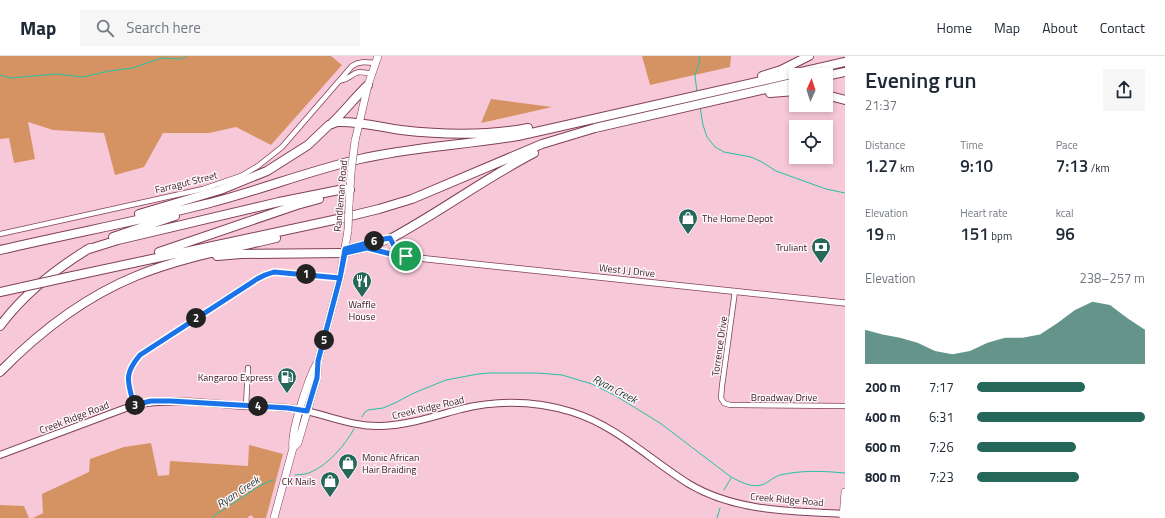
<!DOCTYPE html>
<html lang="en">
<head>
<meta charset="utf-8">
<style>
	:root { --surface:#fff; --page:#f6f6f7; --text:#1f2937; --muted:#747a83; --line:#e0e1e3; --accent:#25685a }
	body { margin:0; font-family:"Titillium Web",sans-serif; background:var(--page); color:var(--text); height:100vh; display:flex; flex-direction:column; font-size:15px; white-space:nowrap }
	* { box-sizing:border-box; margin:0 }
	p { font-size:13px; color:var(--muted) }
	.icon { flex:none; width:22px; height:22px; fill:none; stroke:currentColor; stroke-width:2; stroke-linecap:round; stroke-linejoin:round }
	.map { position:relative; flex:1; overflow:hidden }
	.details { display:flex; flex-direction:column; background:var(--surface); width:320px }
	.details>* { flex:none }
	.needle { width:26px; rotate:3deg }
	.fabs { position:absolute; left:789px; top:12px; display:grid; gap:8px }
	.fabs a { display:grid; place-items:center; width:44px; height:44px; border-radius:0px; background:var(--surface); box-shadow:0 2px 6px #0003; font-size:20px }
	.pin { position:absolute; display:grid; place-items:center; width:34px; height:34px; color:#fff; margin:-17px; border:2px solid #fff; border-radius:50%; box-shadow:0 1px 4px #0007 }
	.km { position:absolute; width:20px; height:20px; margin:-10px; border-radius:50%; background:#222; color:#fff; font-size:11px; line-height:20px; text-align:center }
	.round { display:grid; place-items:center; flex:none; width:42px; height:42px; border-radius:0px; background:var(--page) }
	.head { display:flex; align-items:center; justify-content:space-between; height:68px; padding:0 20px }
	h1 { font-size:22px; font-weight:600; line-height:30px }
	.figures { display:grid; grid-template-columns:repeat(3,1fr); gap:6px; height:68px; padding:4px 20px }
	.figures div { display:grid; align-content:center }
	.figures b { font-size:17px; font-weight:600 }
	.figures small { font-size:11px; font-weight:400 }
	.figures p { font-size:11px }
	.chart { height:112px; padding:8px 20px }
	.chart p { display:flex; justify-content:space-between }
	.chart svg { width:100%; height:72px; margin-top:4px; fill:var(--accent); opacity:.7 }
	ul { padding:0 20px; list-style:none; font-size:13px }
	li { display:grid; grid-template-columns:64px 48px 1fr; align-items:center; height:30px }
	li i { height:10px; border-radius:5px; background:var(--accent) }
	header { display:flex; align-items:center; gap:24px; box-sizing:border-box; height:56px; padding:0 20px; background:var(--surface); border-bottom:1px solid var(--line) }
	header strong { font-size:19px }
	nav { display:flex; gap:22px; margin-inline-start:auto; font-size:14px }
	.search { width:280px; height:36px; background:var(--page); display:flex; align-items:center; gap:10px; box-sizing:border-box; padding:0 14px; border-radius:0px; color:var(--muted); font-size:15px }
	main { display:flex; flex:1; min-height:0 }
	.map>svg:first-child { display:block }
</style>
</head>
<body>
<header>
<strong>Map</strong>
<div class="search"><svg class="icon" aria-label="search" viewBox="0 0 24 24"><circle cx="10" cy="10" r="6"/><path d="M15 15l6 6"/></svg>Search here</div>
<nav><a>Home</a><a>Map</a><a>About</a><a>Contact</a></nav>
</header>
<main>
<div class="map">
<svg width="845" height="462" viewBox="0 0 845 462">
	<rect width="100%" height="100%" fill="#f7c8d8"/>
	<path fill="#d59364" d="M0 0H331L342 9 271 89 236 71 209 77H163L144 111 115 119 104 77 53 74 28 66 35 103 14 107 9 82 0 83Z
		M642 0H731L730 11 650 29Z
		M491 43 552 51 481 67Z
		M151 387 158 420 169 419 170 405 248 410 249 389 283 398 266 462H254L251 459 247 462H33L43 457 42 438 89 416 90 403 124 391Z
		M0 449 24 450 29 462H0Z"/>
	<g fill="none" stroke-linecap="round" stroke-linejoin="round">
		<path stroke="#25c1a4" stroke-width="1" d="M0 19 10 22 57 18 83 21 109 15 133 12 161 2 182 3 186 0
			M697 36 695 20 700 4 699 0
			M700 51 703 69 707 81 715 91 724 96 751 101 762 106 776 115 826 133 845 137
			M362 361 365 356 368 354 383 352 395 347 414 337 446 324 478 318 490 317H537L562 319 592 328 616 340 660 367 731 421C739 425 751 432 761 429 767 428 773 421 780 419 803 414 822 415 845 417
			M295 419C300 418 306 419 311 416 328 409 345 389 354 373
			M724 434 731 422
			M213 462 215 459 261 429 273 424
			M717 462 720 452"/>
		<g stroke="#803f59" stroke-width="6">
			<path id="minor" d="M339 25C356 22 350 12 372 18
				M0 178 203 133 241 120 258 110 282 91 352 10C360 5 366 6 376 7
				M735 235 722 330 721 342 724 347 730 349H739L845 350
				M134 349C128 327 124 317 140 299L245 230 265 219 274 216 340 222
				M246 350 248 312"/>
		</g>
		<g stroke="#803f59" stroke-width="7">
			<path id="tertiary" d="M367 192 399 200 845 247
				M345 193 378 184 390 183 396 194 402 199"/>
		</g>
		<g stroke="#803f59" stroke-width="8">
			<path id="secondary" d="M0 399 134 349C170 342 208 347 245 350 264 351 283 350 301 354 328 359 353 371 381 370 409 369 435 360 461 353 498 344 536 345 572 356 617 370 650 404 689 428 736 456 792 455 845 458"/>
		</g>
		<g stroke="#803f59" stroke-width="8">
			<path id="primary" d="M355 85 368 29 378 0
				M349 149 351 116
				M345 197 367 192 390 183
				M293 392 298 387 317 322 318 305 340 222 348 174
				M274 462 293 392C290 377 308 324 316 309
				M843 462 845 436"/>
		</g>
		<g stroke="#803f59" stroke-width="10">
			<path id="motorway" d="M762 20 781 14 809 0
				M826 20 845 16
				M770 37 796 35
				M826 39 845 44
				M332 67C345 55 355 41 368 29
				M139 158 220 134 267 115 308 89 329 69 337 66C358 65 380 71 401 74 444 79 486 80 528 72
				M113 181 175 160
				M390 183C440 156 484 123 534 97
				M0 194C69 178 138 165 206 148 258 135 308 115 360 103 412 91 466 89 518 80L845 6
				M86 194 118 184 279 146 344 133 350 134
				M159 196 297 149 319 143
				M217 200 241 198 345 197
				M68 221 338 163 379 153 412 143 542 88 595 72 796 26
				M0 236 23 231
				M0 270C24 238 55 213 90 192
				M0 316C38 277 85 241 136 220 180 202 229 193 276 182"/>
		</g>
		<use href="#minor" stroke="#fff" stroke-width="4.5"/>
		<use href="#tertiary" stroke="#fff" stroke-width="5.5"/>
		<use href="#secondary" stroke="#fff" stroke-width="6"/>
		<use href="#primary" stroke="#fff" stroke-width="7"/>
		<use href="#motorway" stroke="#fff" stroke-width="8"/>
		<g stroke="#803f59" stroke-width="8" stroke-linecap="butt">
			<path id="primary-bridge" d="M351 116 355 85
				M348 174 349 149"/>
		</g>
		<g stroke="#803f59" stroke-width="10" stroke-linecap="butt">
			<path id="motorway-bridge" d="M23 231 68 221"/>
		</g>
		<use href="#primary-bridge" stroke="#fff" stroke-width="7"/>
		<use href="#motorway-bridge" stroke="#fff" stroke-width="8"/>
	</g>
	<g fill="none" stroke-linecap="round" stroke-linejoin="round">
		<g stroke="#fff" stroke-width="8">
			<path id="route" d="M406 200 395 199 367 192 345 197 340 222 274 216 265 219 257 223 140 299C123 319 128 326 134 349L151 345H171L288 352 307 355 317 322 318 305 340 222 345 193 378 184 390 182 397 196 406 200"/>
		</g>
		<use href="#route" stroke="#1a73e8" stroke-width="5"/>
	</g>
	<defs>
		<g id="shop-pin" transform="scale(1)"><path d="M0 17L-7.5 6A9.5 9.5 0 1 1 7.5 6Z" fill="#25685a" stroke="#fef5f8"/><path d="M-5-2.5h2.3a2.7 3.5 0 0 1 5.4 0H5L5.5 6h-11ZM-1.5-2.5h3a1.5 2.3 0 0 0-3 0Z" fill="#fff"/></g>
		<g id="bank-pin" transform="scale(1)"><path d="M0 17L-7.5 6A9.5 9.5 0 1 1 7.5 6Z" fill="#25685a" stroke="#fef5f8"/><path d="M-6-4H6V4H-6ZM0-2.3a2.3 2.3 0 1 0 0 4.6a2.3 2.3 0 1 0 0-4.6Z" fill="#fff"/></g>
		<g id="restaurant-pin" transform="scale(1)"><path d="M0 17L-7.5 6A9.5 9.5 0 1 1 7.5 6Z" fill="#25685a" stroke="#fef5f8"/><path d="M-5-6h1v4h1v-4h1v4h1v-4h1v5L-1.5 .5V6h-2V.5L-5-1ZM5-6V6H3V1.5H1.5Q1.5-4 5-6Z" fill="#fff"/></g>
		<g id="fuel-pin" transform="scale(1)"><path d="M0 17L-7.5 6A9.5 9.5 0 1 1 7.5 6Z" fill="#25685a" stroke="#fef5f8"/><path d="M-5.5-6h7V0h2V4h1.3V-2.5L3-4.5l.8-.8L6-3V5H2.5V1h-1V6h-7ZM-4.2-4.7v3.2H.2V-4.7Z" fill="#fff"/></g>
	</defs>
	<g fill-rule="evenodd">
		<use href="#shop-pin" x="688" y="162"/>
		<use href="#bank-pin" x="821" y="191"/>
		<use href="#restaurant-pin" x="362" y="225"/>
		<use href="#fuel-pin" x="287" y="321"/>
		<use href="#shop-pin" x="348" y="407"/>
		<use href="#shop-pin" x="330" y="425"/>
	</g>
	<g text-anchor="middle" stroke-width="3" stroke-linejoin="round" paint-order="stroke">
		<g font-size="10" fill="#3f222d" stroke="#fef5f8">
			<text transform="translate(186 126) rotate(-14)" y="4">Farragut Street</text>
			<text transform="translate(340 140) rotate(-85)" y="4">Randleman Road</text>
			<text transform="translate(627 214) rotate(6)" y="4">West J J Drive</text>
			<text transform="translate(719 290) rotate(-82)" y="4">Torrence Drive</text>
			<text x="784" y="345">Broadway Drive</text>
			<text transform="translate(428 351) rotate(-13)" y="4">Creek Ridge Road</text>
			<text transform="translate(74 361) rotate(-21)" y="4">Creek Ridge Road</text>
			<text transform="translate(787 443) rotate(5)" y="4">Creek Ridge Road</text>
		</g>
		<g font-size="10" fill="#3f222d" stroke="#fef5f8" text-anchor="end">
			<text x="702" y="166" text-anchor="start">The Home Depot</text>
			<text x="807" y="195">Truliant</text>
			<text x="362" y="252" text-anchor="middle">Waffle<tspan x="362" dy="12">House</tspan></text>
			<text x="273" y="325">Kangaroo Express</text>
			<text x="362" y="405" text-anchor="start">Monic African<tspan x="362" dy="12">Hair Braiding</tspan></text>
			<text x="316" y="429">CK Nails</text>
		</g>
		<g font-size="11" font-style="italic" fill="#1e362f" stroke="#fef5f8">
			<text transform="translate(615 333) rotate(28)" y="4">Ryan Creek</text>
			<text transform="translate(238 436) rotate(-33)" y="4">Ryan Creek</text>
		</g>
	</g>
</svg>
<div class="fabs">
<a><svg class="needle" viewBox="-14 -14 28 28"><path d="M0-13l5 13h-10z" fill="#e53935"/><path d="M0 13l5-13h-10z" fill="#747a83"/></svg></a>
<a><svg class="icon" aria-label="locate" viewBox="0 0 24 24"><circle cx="12" cy="12" r="6"/><path d="M12 2v4M12 18v4M2 12h4M18 12h4"/></svg></a>
</div>
<div class="pin" style="left:406px;top:200px;background:#1e9e55"><svg class="icon" aria-label="arrive" viewBox="0 0 24 24"><path d="M6 21V4h12l-3 4 3 4H6"/></svg></div>
<b class="km" style="left:306px;top:218px">1</b>
<b class="km" style="left:196px;top:262px">2</b>
<b class="km" style="left:135px;top:349px">3</b>
<b class="km" style="left:258px;top:350px">4</b>
<b class="km" style="left:324px;top:284px">5</b>
<b class="km" style="left:374px;top:185px">6</b>
</div>
<section class="details">
<div class="head"><div><h1>Evening run</h1><p>21:37</p></div><a class="round"><svg class="icon" aria-label="share" viewBox="0 0 24 24"><path d="M12 15V3M7 8l5-5 5 5M5 13v7h14v-7"/></svg></a></div>
<div class="figures">
<div><p>Distance</p><b>1.27<small> km</small></b></div>
<div><p>Time</p><b>9:10</b></div>
<div><p>Pace</p><b>7:13<small> /km</small></b></div>
</div>
<div class="figures">
<div><p>Elevation</p><b>19<small> m</small></b></div>
<div><p>Heart rate</p><b>151<small> bpm</small></b></div>
<div><p>kcal</p><b>96</b></div>
</div>
<div class="chart"><p><span>Elevation</span>238–257 m</p>
<svg viewBox="0 0 160 44" preserveAspectRatio="none"><path d="M0 44V23L10 26L20 28L30 31L40 36L50 38L60 36L70 31L80 28L90 28L100 26L110 19L120 11L130 6L140 8L150 16L160 23V44z"/></svg>
</div>
<ul>
<li><b>200 m</b>7:17<i style="width:64%"></i></li>
<li><b>400 m</b>6:31<i style="width:100%"></i></li>
<li><b>600 m</b>7:26<i style="width:59%"></i></li>
<li><b>800 m</b>7:23<i style="width:61%"></i></li>
</ul>
</section>
</main>
</body>
</html>
